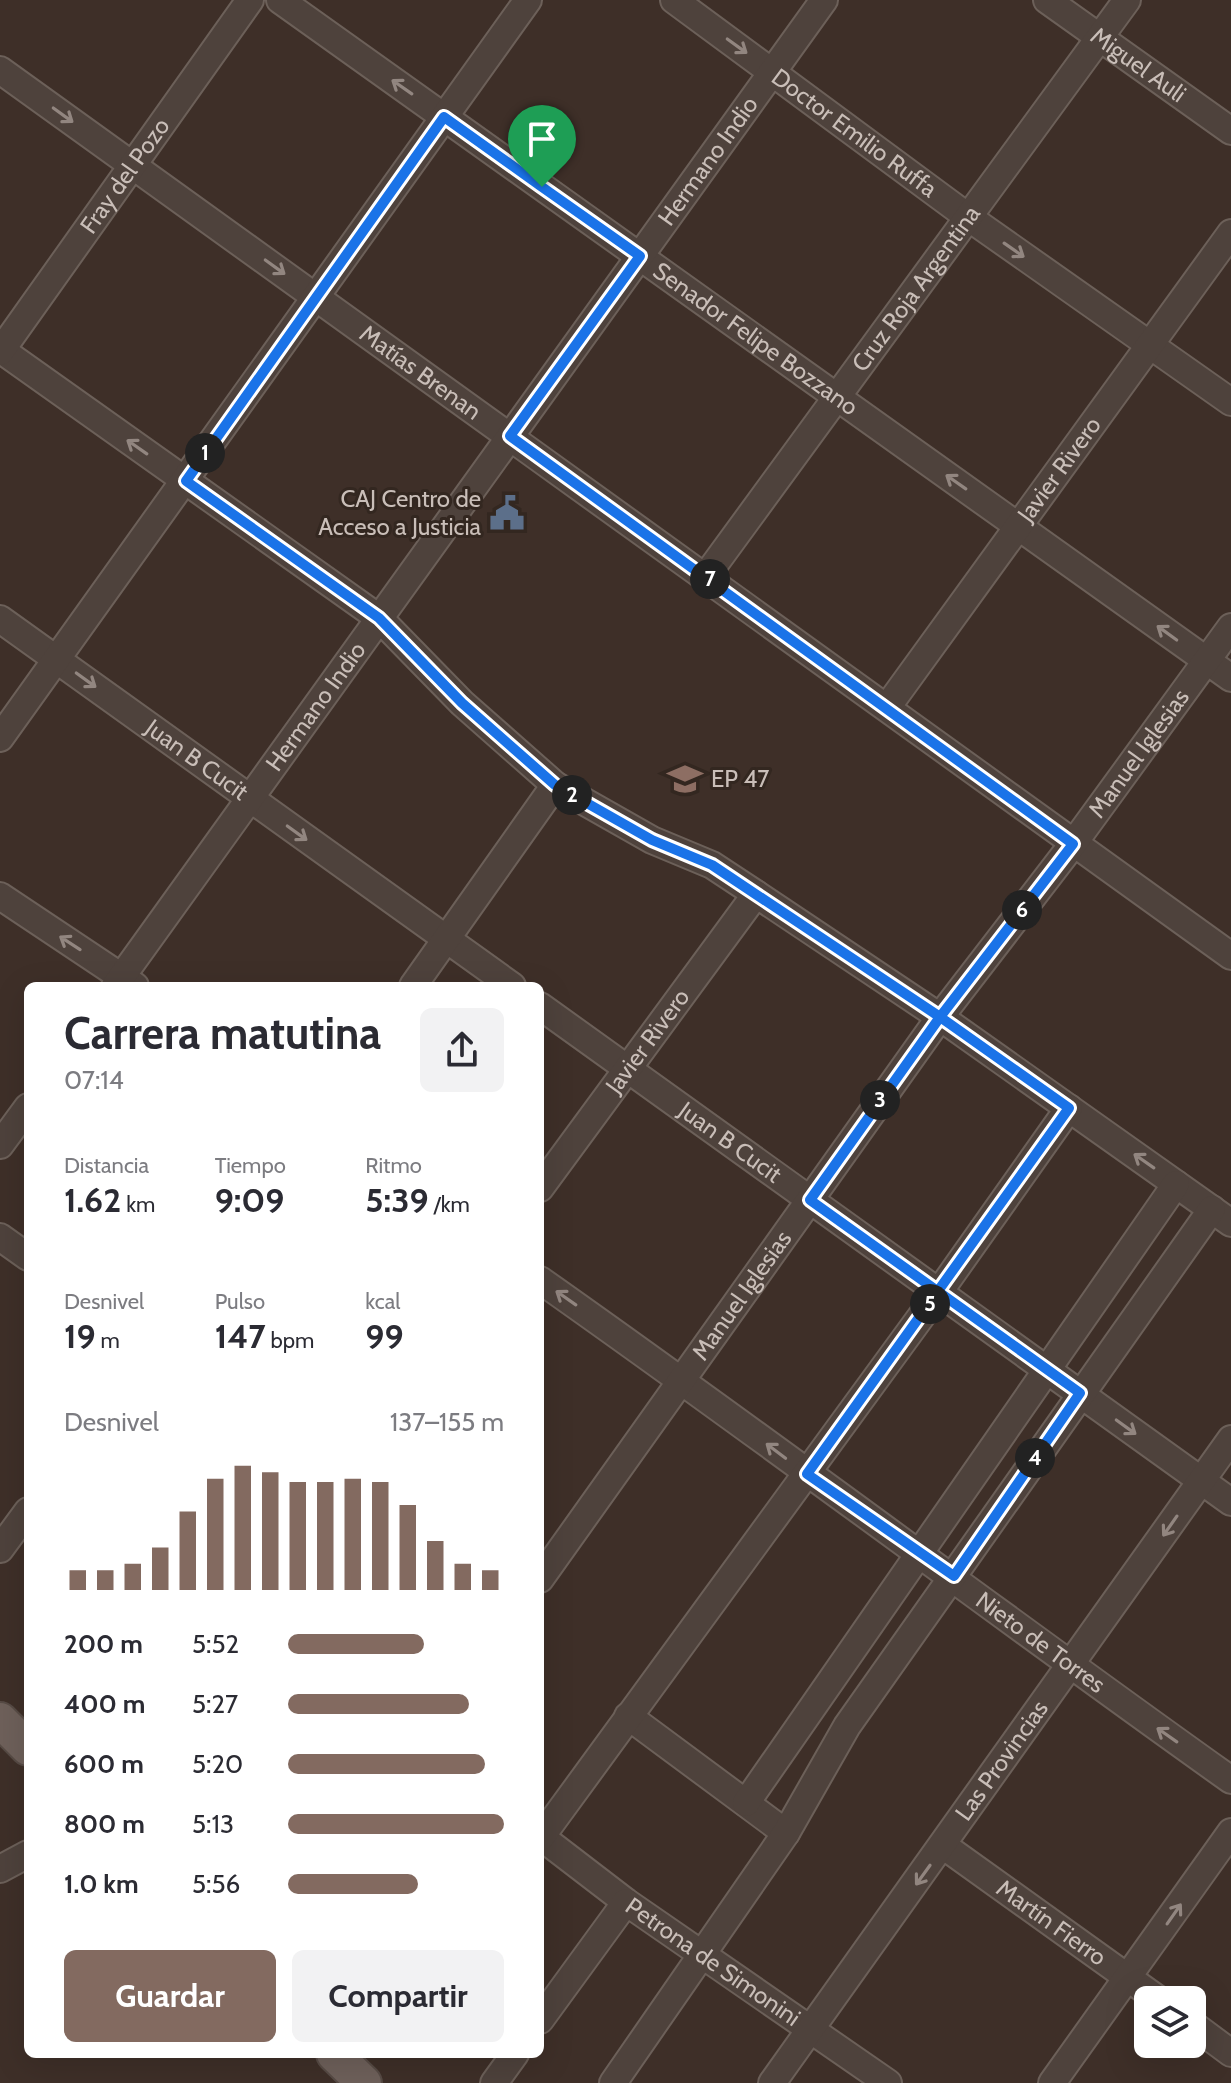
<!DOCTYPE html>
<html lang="es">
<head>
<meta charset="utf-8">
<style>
	:root { --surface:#fff; --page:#f2f2f3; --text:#2b2b33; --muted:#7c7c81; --accent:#836a60 }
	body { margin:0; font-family:Cabin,sans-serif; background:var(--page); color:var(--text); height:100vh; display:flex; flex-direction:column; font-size:30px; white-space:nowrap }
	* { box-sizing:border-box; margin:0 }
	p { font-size:26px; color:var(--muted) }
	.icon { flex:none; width:44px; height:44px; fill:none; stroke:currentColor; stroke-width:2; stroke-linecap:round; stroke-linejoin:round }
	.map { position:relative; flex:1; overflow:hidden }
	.panel { position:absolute; left:24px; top:982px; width:520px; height:1076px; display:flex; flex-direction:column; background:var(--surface); border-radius:12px; box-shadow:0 8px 32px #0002 }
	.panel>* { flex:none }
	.controls { position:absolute; left:1134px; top:1986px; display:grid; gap:16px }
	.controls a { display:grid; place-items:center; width:72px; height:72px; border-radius:12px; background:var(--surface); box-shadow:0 8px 32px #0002; font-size:40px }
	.pin { position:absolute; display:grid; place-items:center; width:68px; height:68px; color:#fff; margin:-82px -34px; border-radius:50% 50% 50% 0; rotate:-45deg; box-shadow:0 0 8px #0007 }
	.pin .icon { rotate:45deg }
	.km { position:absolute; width:40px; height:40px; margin:-20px; border-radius:50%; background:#222; color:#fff; font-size:22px; line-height:40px; text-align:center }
	.round { display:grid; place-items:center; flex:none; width:84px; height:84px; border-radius:12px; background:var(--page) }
	.headline { display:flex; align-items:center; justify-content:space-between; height:136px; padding:0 40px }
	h1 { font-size:44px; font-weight:700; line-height:60px }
	.metrics { display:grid; grid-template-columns:repeat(3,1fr); gap:12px; height:136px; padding:8px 40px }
	.metrics div { display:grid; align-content:center }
	.metrics b { font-size:34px; font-weight:700 }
	.metrics small { font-size:22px; font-weight:400 }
	.metrics p { font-size:22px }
	.chart { height:224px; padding:16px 40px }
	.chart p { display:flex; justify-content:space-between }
	.chart svg { width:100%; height:144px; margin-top:8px; stroke:var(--accent); stroke-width:6 }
	.button { display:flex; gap:16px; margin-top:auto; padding:16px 40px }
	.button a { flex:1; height:92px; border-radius:12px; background:var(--accent); color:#fff; font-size:32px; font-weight:700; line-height:92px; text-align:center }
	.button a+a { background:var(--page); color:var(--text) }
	ul { padding:0 40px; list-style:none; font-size:26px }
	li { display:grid; grid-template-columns:128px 96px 1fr; align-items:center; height:60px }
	li i { height:20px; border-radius:10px; background:var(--accent) }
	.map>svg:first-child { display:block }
</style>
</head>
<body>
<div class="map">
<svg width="1231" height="2083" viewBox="0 0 1231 2083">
	<rect width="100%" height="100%" fill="#3e2f28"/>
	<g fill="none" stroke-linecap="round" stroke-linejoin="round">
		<g stroke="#6c6059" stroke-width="30">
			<g id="minor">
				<path id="s1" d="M280 0 1231 678"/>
				<path id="s2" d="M674 0 968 217 1231 402"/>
				<path id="s3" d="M1047 0 1231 131"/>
				<path id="s4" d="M0 70 1231 956"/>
				<path d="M0 349 379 618 462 703 555 785 652 840 712 865 756 894 940 1017 1231 1223"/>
				<path id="s5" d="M0 352 250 0"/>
				<path id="s6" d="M706 576 1127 0"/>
				<path id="s7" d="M0 619 512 986"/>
				<path id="s8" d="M888 706 1231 233"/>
				<path d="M0 738 528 0"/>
				<path d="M0 896 135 986"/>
				<path id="s9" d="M115 986 824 0"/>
				<path d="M413 986 555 785"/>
				<path id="s10" d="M540 1006 1231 1502"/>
				<path d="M0 1145 28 1107"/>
				<path id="s11" d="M540 1188 756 894"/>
				<path d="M0 1237 28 1257"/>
				<path id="s12" d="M540 1280C773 1444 999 1615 1231 1780"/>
				<path d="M0 1549 28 1511"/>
				<path id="s13" d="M540 1579 940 1017 1073 844 1231 627"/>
				<path d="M628 1716 786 1833"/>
				<path d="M746 1803 1176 1184"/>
				<path id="s14" d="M540 1836 626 1902 888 2083"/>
				<path d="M541 1837 939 1292 1069 1108"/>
				<path id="s15" d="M944 1846 1159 2000"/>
				<path d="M0 1869 28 1854"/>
				<path d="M540 2020 626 1902"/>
				<path d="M1192 2024 1231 2053"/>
				<path d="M494 2083 515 2054"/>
				<path d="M613 2083 786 1833 847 1726 1212 1209"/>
				<path id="s16" d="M772 2083 1231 1439"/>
				<path d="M1052 2083 1231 1832"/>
			</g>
		</g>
		<g stroke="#574b45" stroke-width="38">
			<path id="major" d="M0 1720 28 1748
				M334 2054 364 2083"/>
		</g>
		<use href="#minor" stroke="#4e423c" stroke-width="26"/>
		<use href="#major" stroke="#6e605a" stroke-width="34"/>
	</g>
	<defs><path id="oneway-shaft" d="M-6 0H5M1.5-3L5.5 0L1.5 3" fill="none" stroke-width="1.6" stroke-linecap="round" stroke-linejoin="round" transform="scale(2)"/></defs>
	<g stroke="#928680">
		<use href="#oneway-shaft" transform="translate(737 46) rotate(36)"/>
		<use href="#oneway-shaft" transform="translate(402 87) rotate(-145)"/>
		<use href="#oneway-shaft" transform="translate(63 115) rotate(36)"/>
		<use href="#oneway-shaft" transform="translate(1014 250) rotate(35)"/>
		<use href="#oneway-shaft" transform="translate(275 267) rotate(36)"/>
		<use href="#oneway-shaft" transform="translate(137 447) rotate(-145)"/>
		<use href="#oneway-shaft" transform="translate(956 482) rotate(-145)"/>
		<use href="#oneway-shaft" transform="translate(1167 633) rotate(-144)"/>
		<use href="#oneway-shaft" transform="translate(86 680) rotate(36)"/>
		<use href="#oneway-shaft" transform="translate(297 833) rotate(36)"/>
		<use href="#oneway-shaft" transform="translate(70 943) rotate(-147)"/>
		<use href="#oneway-shaft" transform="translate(1144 1161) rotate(-145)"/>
		<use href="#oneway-shaft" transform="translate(566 1298) rotate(-145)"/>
		<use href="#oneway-shaft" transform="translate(1126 1427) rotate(36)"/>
		<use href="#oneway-shaft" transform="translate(776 1451) rotate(-143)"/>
		<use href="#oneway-shaft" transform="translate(1170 1526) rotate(125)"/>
		<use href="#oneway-shaft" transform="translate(1167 1735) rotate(-145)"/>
		<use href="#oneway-shaft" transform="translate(923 1875) rotate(126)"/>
		<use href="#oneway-shaft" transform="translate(1174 1914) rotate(-55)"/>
	</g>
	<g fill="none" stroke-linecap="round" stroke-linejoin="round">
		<g stroke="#fff" stroke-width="16">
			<path id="route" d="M542 187 444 117 186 481 379 618 462 703 555 785 652 840 712 865 940 1017 810 1200 1080 1393 954 1576 807 1474 1069 1108 940 1017 1073 844 510 436 640 256 542 187"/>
		</g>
		<use href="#route" stroke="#1a73e8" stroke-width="10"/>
	</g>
	<defs>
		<g id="civic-bare" transform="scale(2.76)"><path d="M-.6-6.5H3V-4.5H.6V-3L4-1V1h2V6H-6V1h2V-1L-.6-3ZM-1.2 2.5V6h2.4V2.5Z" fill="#5c6f8a" stroke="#332720" stroke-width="2.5" paint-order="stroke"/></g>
		<g id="school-bare" transform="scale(2.76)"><path d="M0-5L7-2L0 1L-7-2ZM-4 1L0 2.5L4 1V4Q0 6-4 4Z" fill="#8d6e63" stroke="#332720" stroke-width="2.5" paint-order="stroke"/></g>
	</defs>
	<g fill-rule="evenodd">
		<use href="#civic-bare" x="507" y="513"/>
		<use href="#school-bare" x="685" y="779"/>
	</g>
	<g text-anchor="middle" stroke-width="6" stroke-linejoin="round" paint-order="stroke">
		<g font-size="24" fill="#c9beb8" stroke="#332720">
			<text dy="8" stroke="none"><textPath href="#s3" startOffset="112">Miguel Auli</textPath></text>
			<text dy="8" stroke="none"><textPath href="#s2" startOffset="224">Doctor Emilio Ruffa</textPath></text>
			<text dy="8" stroke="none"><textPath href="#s9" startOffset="1016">Hermano Indio</textPath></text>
			<text dy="8" stroke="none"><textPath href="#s5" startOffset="216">Fray del Pozo</textPath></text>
			<text dy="8" stroke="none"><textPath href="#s6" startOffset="356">Cruz Roja Argentina</textPath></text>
			<text dy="8" stroke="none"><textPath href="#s1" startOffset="584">Senador Felipe Bozzano</textPath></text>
			<text dy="8" stroke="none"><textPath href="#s4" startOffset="518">Matías Brenan</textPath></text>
			<text dy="8" stroke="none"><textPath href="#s8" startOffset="292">Javier Rivero</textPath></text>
			<text dy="8" stroke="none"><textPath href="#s9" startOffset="344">Hermano Indio</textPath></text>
			<text dy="8" stroke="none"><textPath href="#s13" startOffset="1020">Manuel Iglesias</textPath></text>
			<text dy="8" stroke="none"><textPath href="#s7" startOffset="242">Juan B Cucit</textPath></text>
			<text dy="8" stroke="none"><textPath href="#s11" startOffset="182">Javier Rivero</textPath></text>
			<text dy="8" stroke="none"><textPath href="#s10" startOffset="234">Juan B Cucit</textPath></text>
			<text dy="8" stroke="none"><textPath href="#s13" startOffset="348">Manuel Iglesias</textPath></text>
			<text dy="8" stroke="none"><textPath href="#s12" startOffset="618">Nieto de Torres</textPath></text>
			<text dy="8" stroke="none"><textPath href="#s16" startOffset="396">Las Provincias</textPath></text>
			<text dy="8" stroke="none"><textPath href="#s15" startOffset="132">Martín Fierro</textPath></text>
			<text dy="8" stroke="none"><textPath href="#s14" startOffset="214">Petrona de Simonini</textPath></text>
		</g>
		<g font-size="24" fill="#c9beb8" stroke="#332720" text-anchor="end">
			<text x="481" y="507">CAJ Centro de<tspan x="481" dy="28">Acceso a Justicia</tspan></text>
			<text x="711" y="787" text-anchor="start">EP 47</text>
		</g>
	</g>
</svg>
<div class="controls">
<a><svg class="icon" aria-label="layers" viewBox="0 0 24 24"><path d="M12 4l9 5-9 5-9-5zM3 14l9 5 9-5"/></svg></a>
</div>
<div class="pin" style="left:542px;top:187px;background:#1e9e55"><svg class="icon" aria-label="arrive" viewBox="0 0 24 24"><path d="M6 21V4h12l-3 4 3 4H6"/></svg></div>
<b class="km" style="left:205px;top:453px">1</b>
<b class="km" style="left:572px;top:795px">2</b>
<b class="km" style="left:880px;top:1100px">3</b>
<b class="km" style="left:1035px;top:1458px">4</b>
<b class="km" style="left:930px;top:1304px">5</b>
<b class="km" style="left:1022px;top:910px">6</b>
<b class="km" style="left:710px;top:579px">7</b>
<section class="panel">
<div class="headline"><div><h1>Carrera matutina</h1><p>07:14</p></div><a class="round"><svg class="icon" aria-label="share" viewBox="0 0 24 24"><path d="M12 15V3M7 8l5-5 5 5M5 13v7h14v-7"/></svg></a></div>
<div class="metrics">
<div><p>Distancia</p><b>1.62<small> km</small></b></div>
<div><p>Tiempo</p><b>9:09</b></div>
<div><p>Ritmo</p><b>5:39<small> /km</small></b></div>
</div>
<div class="metrics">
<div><p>Desnivel</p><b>19<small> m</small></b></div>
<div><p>Pulso</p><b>147<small> bpm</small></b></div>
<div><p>kcal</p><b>99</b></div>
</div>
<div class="chart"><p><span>Desnivel</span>137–155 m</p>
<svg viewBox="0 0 160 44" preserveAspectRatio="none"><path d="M5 44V38M15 44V38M25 44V36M35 44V31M45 44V20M55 44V10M65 44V6M75 44V8M85 44V11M95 44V11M105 44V10M115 44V11M125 44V18M135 44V29M145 44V36M155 44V38"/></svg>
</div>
<ul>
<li><b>200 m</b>5:52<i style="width:63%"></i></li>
<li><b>400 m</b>5:27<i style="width:84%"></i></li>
<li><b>600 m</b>5:20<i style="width:91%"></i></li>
<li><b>800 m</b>5:13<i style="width:100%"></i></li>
<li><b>1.0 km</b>5:56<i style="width:60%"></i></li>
</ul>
<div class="button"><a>Guardar</a><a>Compartir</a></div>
</section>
</div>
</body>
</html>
